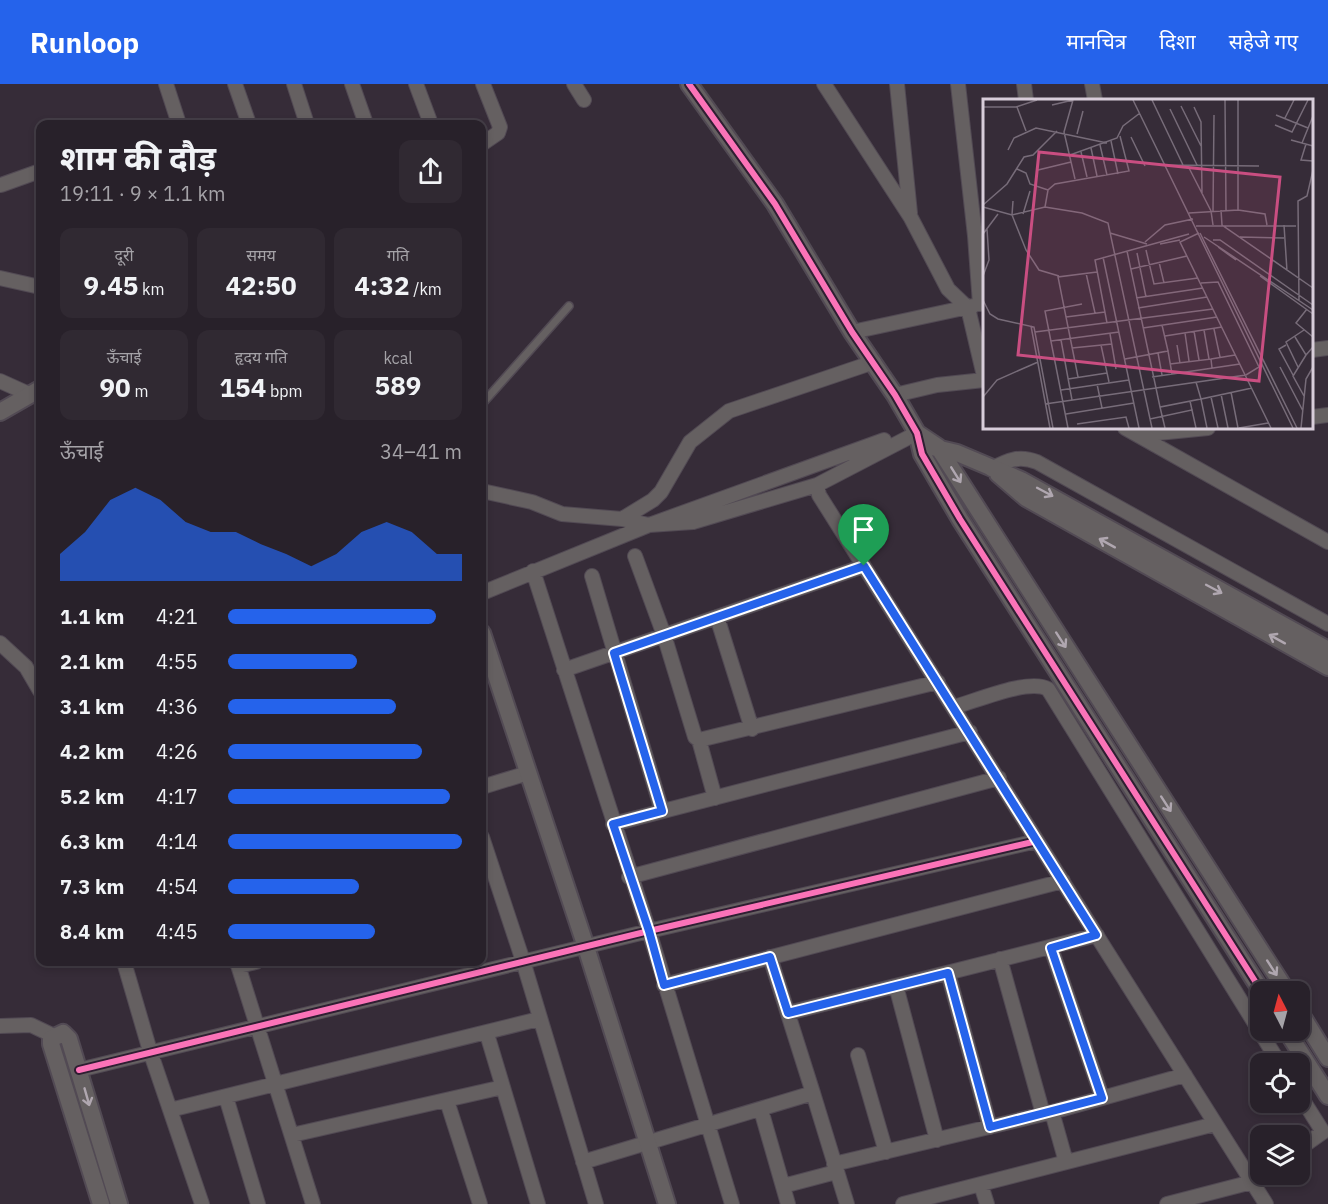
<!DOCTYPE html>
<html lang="hi">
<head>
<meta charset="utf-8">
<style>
	:root { --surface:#28212a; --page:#302932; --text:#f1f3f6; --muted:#a5a3a8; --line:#443e47; --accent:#2563eb }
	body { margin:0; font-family:"IBM Plex Sans","Noto Sans Devanagari",sans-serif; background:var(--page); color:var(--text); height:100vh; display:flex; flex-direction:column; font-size:22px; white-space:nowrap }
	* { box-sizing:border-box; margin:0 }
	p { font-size:20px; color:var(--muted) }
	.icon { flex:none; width:33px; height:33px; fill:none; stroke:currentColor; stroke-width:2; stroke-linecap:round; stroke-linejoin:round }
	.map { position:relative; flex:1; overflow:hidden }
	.panel { position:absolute; left:36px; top:36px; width:450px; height:846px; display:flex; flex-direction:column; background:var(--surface); border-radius:12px; box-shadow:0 3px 9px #0003,0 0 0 2px var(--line) }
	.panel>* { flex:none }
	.needle { width:39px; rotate:354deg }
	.buttons { position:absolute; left:1250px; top:897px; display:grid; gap:12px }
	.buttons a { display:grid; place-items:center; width:60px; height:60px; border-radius:12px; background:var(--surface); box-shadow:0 3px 9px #0003,0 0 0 2px var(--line); font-size:30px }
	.pin { position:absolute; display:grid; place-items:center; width:51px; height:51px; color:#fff; margin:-62px -26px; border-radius:50% 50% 50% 0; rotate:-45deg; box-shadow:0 0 6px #0007 }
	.pin .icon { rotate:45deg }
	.round { display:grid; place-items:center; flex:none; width:63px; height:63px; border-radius:12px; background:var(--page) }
	.overview { display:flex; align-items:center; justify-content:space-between; height:102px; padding:0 24px }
	h1 { font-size:33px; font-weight:700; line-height:45px }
	.metrics { display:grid; grid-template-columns:repeat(3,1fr); gap:9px; height:102px; padding:6px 24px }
	.metrics div { display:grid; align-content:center; border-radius:12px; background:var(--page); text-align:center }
	.metrics b { font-size:26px; font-weight:700 }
	.metrics small { font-size:16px; font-weight:400 }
	.metrics p { font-size:16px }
	.chart { height:168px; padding:12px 24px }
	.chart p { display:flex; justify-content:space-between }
	.chart svg { width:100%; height:108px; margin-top:6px; fill:var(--accent); opacity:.7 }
	ul { padding:0 24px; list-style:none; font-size:20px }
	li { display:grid; grid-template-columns:96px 72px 1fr; align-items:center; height:45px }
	li i { height:15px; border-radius:8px; background:var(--accent) }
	header { display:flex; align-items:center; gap:36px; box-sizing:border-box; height:84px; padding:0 30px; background:var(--accent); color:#fff }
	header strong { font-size:28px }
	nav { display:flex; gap:33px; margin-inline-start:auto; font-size:21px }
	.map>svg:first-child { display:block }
</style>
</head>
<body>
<header>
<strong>Runloop</strong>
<nav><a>मानचित्र</a><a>दिशा</a><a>सहेजे गए</a></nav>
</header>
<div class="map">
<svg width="1328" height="1120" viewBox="0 0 1328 1120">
	<rect width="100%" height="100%" fill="#362c38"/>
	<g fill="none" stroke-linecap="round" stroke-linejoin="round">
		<g stroke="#524a54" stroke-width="10">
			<path id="service" d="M482 320 569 222"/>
		</g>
		<g stroke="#524a54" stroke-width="16">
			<path id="minor" d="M166 0 179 40
				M235 0 249 40
				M294 0 307 40
				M352 0 366 40
				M416 0 431 40
				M574 0 584 16
				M824 0 911 134 948 205 968 224 984 292
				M897 0 910 129
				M958 0 975 152 980 220
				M1024 0 1026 16
				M1092 0 1095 16
				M482 60 498 49 500 43 483 0
				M1 101 40 87
				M0 194 40 203
				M852 248 973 222
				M1312 266 1328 264
				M0 297 31 311
				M895 311 937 301 984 296
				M1312 333 1328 331
				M1125 344 1328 458
				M917 349 817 401 819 411 1266 1120
				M1138 351 1208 344
				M991 385C1008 376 1019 371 1037 378L1328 540
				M482 407 532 418 562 430 622 435 649 441 693 438 817 401
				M622 435 653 416 661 408 690 358 729 327 874 278
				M635 472 664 551 695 653 699 656 938 598
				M533 487 649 847 732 1120
				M592 492 662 727
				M482 509 649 441 884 356
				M717 533 752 645
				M0 559 26 583 40 607
				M564 586 864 482
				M954 623C976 617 1029 594 1048 605L1280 980
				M699 656 715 714
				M482 703 528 689
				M613 740 970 648
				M482 753 523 877 596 1120
				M629 793 999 694
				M1051 864 1102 1013
				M770 873 813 1009
				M1000 875 1043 1030
				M124 878 150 967 202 1120
				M237 878 313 1120
				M238 882 256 878
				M948 889 990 1043
				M664 901 1063 797
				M896 902 937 1056
				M788 929 1097 851
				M0 942 31 941 54 952
				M487 950 538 1120
				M858 971 886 1068
				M79 986 649 847 1037 757
				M1299 1010 1323 1048 1299 1065
				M226 1013 258 1120
				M447 1017 480 1120
				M170 1026 539 935
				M761 1026 788 1120
				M1052 1028 1185 991
				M292 1051 503 1003
				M583 1078 813 1009 847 1120
				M834 1080 1052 1028 1066 1078
				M981 1101 987 1120
				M783 1102 836 1088
				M903 1120 1215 1040
				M1167 1120 1252 1098 1263 1090"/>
		</g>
		<g stroke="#524a54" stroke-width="20">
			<path id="tertiary" d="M689 0 775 120 852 248 895 311 917 349 922 370 960 435 1262 908
				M0 328 40 305
				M917 349 938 363 1287 908
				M936 364 957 369 1021 396 1328 566
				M998 390 1026 414 1328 583
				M482 549 586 863 667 1120
				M1299 927 1328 974
				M1286 946 1328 1012
				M101 1120 51 960V955L63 949 69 955 119 1120"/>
		</g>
		<use href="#service" stroke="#656061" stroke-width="7"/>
		<use href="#minor" stroke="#656061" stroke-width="14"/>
		<use href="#tertiary" stroke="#656061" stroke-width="16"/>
		<g stroke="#2f1e32" stroke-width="10">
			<path id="cycleway" d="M689 0 775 120 852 248 895 311 917 349 922 370 960 435 1262 908
				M79 986 649 847 1037 757"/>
		</g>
		<use href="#cycleway" stroke="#fb73b8" stroke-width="6"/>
	</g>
	<defs><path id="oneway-shaft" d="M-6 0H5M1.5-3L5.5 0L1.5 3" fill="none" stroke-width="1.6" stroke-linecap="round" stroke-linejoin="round" transform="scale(1.5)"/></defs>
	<g stroke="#b0a7b0">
		<use href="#oneway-shaft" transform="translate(956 391) rotate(58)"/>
		<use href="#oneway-shaft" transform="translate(1045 408) rotate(28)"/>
		<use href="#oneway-shaft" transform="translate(1107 459) rotate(-151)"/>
		<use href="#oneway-shaft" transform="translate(1214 505) rotate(28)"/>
		<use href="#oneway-shaft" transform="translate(1277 555) rotate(-151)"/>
		<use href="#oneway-shaft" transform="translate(1061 556) rotate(57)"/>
		<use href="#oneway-shaft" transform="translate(1166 720) rotate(57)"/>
		<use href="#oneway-shaft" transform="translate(1272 884) rotate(57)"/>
		<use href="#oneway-shaft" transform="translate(87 1013) rotate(74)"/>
	</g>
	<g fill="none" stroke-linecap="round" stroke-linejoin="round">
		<g stroke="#fff" stroke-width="12">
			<path id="route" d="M864 482 1096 851 1051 864 1102 1014 990 1043 948 889 788 929 770 873 664 901 649 847 613 740 662 727 614 569Z"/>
		</g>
		<use href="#route" stroke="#2563eb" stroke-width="8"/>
	</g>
	<g transform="translate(983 15)">
		<rect width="330" height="330" fill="#362c38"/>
		<path fill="none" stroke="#776c79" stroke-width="1.5" d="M90 1 81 33 92 80M150 1 310 329M169 1 200 66M242 1 243 111M69 6 90 1M198 7 218 47M0 8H33L54 1M34 8 43 32M211 8 218 23 219 95M187 10 214 66M293 16 325 29M302 19 311 1M292 26 309 33 325 1M94 35 100 12M148 38 162 67M308 41 330 47M128 42 135 75M319 44 330 17M323 45 318 61 330 62M117 46 124 76M108 49 114 77M25 51 31 39 53 29 124 44M98 53 104 78M87 56 134 39 140 27 157 14M182 66 276 67M205 67 228 112 230 126M34 70 43 74 47 85 65 91M55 71 88 63M30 102 29 116 43 151 56 171 76 177M0 106 24 85 41 58 50 56 74 32M0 108 29 116 62 108 99 114 125 124 169 329M62 108 65 91 72 85 146 72 137 37M238 111 239 126 330 189M255 111 282 115 284 126M230 112 231 16M206 114 255 111V1M40 115 47 92M330 115V161M301 126 304 172M213 127H313M127 134 164 145M216 134 197 143 288 329M217 134 314 329M0 135 15 115M221 138 330 211M257 138 301 139M230 141H237L330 206M162 143 182 126 210 120M177 145 197 141M235 148 253 161M163 151 171 185 215 179M144 152 177 308 218 300 224 329M154 154 163 198M120 158 156 329M176 163 181 184M148 170 204 157M103 174 112 214M0 177 6 161 4 130M277 177 330 215M153 199 220 189M0 201 7 215 15 220 51 228 70 329M316 201 315 102 324 97 330 71M155 209 224 198M324 210 313 224 330 238M83 218 122 213M124 224 112 161 206 135M179 226 185 252M48 227 67 329M160 229 234 218M231 230 237 258M221 231 226 260M211 232 216 261M52 233 230 210M202 234 206 262M127 235 133 270M182 237 239 228M312 238 323 256 330 248M78 241 89 301M68 242 136 233M118 246 126 283M194 246 197 264M303 246 296 250 310 276M89 249 129 245M175 254 179 276M142 260 185 252 189 275M228 260 252 256M187 265 228 260 229 269M297 268 320 312M315 268 303 243 321 231M95 278 75 178 114 173M169 278 257 265M85 280 124 274M213 283 218 300 269 289M114 285 119 309M78 291 146 281M248 293 255 329M238 295 245 329M321 297 310 277 323 256M0 298 14 281 55 263M228 298 235 329M62 305 263 276 276 268 235 183 218 184M177 308 182 329M209 311 213 329M83 315 151 304M167 320 209 311 207 302M94 325 143 318 146 329M85 329 62 212 99 205M256 329 285 324M318 329 323 280 330 268"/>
		<path fill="#c94e81" fill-opacity="0.15" stroke="#c94e81" stroke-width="3" d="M56 53 297 78 276 282 35 256Z"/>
		<rect width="330" height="330" fill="none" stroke="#d8cdda" stroke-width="3"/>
	</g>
</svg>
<div class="buttons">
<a><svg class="needle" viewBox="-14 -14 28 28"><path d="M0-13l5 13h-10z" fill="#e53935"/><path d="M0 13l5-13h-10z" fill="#a5a3a8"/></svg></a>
<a><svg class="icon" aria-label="locate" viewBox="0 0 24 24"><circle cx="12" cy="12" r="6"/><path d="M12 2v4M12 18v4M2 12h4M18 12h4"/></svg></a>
<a><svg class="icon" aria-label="layers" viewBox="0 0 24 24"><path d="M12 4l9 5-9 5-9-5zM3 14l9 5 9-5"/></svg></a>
</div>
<div class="pin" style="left:864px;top:482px;background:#1e9e55"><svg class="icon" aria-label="arrive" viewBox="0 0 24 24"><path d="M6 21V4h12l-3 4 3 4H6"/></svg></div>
<section class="panel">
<div class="overview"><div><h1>शाम की दौड़</h1><p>19:11 · 9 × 1.1 km</p></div><a class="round"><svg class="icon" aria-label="share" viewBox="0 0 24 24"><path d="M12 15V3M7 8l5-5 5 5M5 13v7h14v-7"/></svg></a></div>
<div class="metrics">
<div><p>दूरी</p><b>9.45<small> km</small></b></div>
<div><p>समय</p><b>42:50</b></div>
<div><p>गति</p><b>4:32<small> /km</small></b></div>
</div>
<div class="metrics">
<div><p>ऊँचाई</p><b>90<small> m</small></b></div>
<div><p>हृदय गति</p><b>154<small> bpm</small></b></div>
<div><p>kcal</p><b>589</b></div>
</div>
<div class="chart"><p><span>ऊँचाई</span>34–41 m</p>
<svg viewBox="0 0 160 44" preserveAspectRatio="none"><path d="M0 44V33L10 24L20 11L30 6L40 11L50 20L60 24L70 24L80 29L90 33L100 38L110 33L120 24L130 20L140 24L150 33L160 33V44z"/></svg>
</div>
<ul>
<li><b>1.1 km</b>4:21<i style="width:89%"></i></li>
<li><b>2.1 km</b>4:55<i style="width:55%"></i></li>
<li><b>3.1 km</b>4:36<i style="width:72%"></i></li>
<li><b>4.2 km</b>4:26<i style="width:83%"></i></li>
<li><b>5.2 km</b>4:17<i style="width:95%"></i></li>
<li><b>6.3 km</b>4:14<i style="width:100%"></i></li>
<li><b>7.3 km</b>4:54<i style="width:56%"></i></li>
<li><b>8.4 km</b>4:45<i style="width:63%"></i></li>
</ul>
</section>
</div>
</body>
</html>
